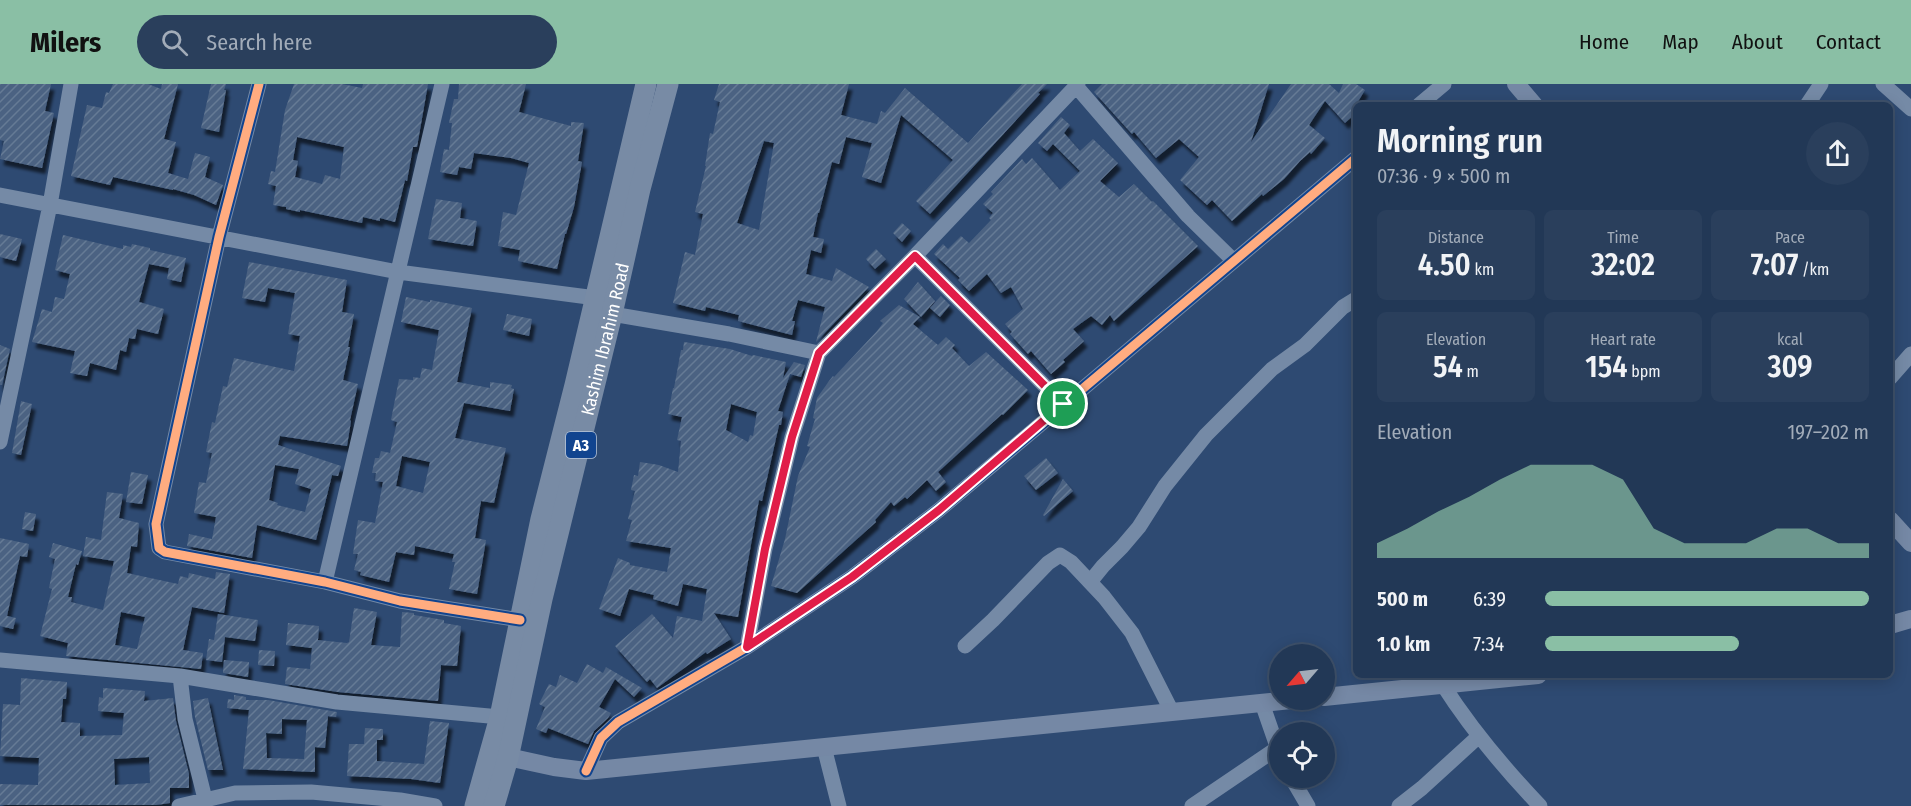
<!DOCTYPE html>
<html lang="en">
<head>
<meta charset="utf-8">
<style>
	:root { --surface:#223856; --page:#2a3f5c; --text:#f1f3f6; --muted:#a2acb9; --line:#3f526c; --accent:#8abfa5 }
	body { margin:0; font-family:"Fira Sans Condensed",sans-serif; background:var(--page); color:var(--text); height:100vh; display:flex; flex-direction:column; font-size:22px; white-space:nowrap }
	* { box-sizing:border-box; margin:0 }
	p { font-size:20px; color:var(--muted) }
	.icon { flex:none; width:33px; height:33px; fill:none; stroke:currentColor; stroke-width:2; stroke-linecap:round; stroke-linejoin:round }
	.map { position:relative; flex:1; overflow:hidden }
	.details { position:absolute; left:1353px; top:18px; width:540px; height:576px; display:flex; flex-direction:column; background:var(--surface); border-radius:9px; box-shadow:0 3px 15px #0003,0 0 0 2px var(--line) }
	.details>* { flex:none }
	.needle { width:39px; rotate:242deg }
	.buttons { position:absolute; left:1269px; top:560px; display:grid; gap:12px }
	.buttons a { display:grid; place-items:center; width:66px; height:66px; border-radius:50%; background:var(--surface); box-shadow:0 3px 15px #0003,0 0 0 2px var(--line); font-size:30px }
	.pin { position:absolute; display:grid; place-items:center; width:51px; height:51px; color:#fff; margin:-26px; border:3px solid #fff; border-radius:50%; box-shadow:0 2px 6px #0007 }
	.round { display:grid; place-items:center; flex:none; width:63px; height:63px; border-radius:32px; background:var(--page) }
	.head { display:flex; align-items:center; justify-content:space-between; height:102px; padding:0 24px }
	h1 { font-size:33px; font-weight:600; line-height:45px }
	.metrics { display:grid; grid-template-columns:repeat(3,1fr); gap:9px; height:102px; padding:6px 24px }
	.metrics div { display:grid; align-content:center; border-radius:9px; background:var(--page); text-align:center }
	.metrics b { font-size:30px; font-weight:600 }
	.metrics small { font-size:16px; font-weight:400 }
	.metrics p { font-size:16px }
	.chart { height:168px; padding:12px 24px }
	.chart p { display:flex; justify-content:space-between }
	.chart svg { width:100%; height:108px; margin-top:6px; fill:var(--accent); opacity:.7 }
	ul { padding:0 24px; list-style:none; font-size:20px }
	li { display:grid; grid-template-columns:96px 72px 1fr; align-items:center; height:45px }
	li i { height:15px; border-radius:8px; background:var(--accent) }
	header { display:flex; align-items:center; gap:36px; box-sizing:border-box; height:84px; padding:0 30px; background:var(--accent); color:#111 }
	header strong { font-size:28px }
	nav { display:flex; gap:33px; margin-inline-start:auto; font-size:21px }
	.search { width:420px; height:54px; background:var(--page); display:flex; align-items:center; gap:15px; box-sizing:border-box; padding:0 21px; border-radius:33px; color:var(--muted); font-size:22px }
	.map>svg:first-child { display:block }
</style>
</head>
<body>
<header>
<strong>Milers</strong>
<div class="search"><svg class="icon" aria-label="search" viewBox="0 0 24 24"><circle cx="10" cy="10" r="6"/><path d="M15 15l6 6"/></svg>Search here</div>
<nav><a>Home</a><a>Map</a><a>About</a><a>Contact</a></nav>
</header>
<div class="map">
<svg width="1911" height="722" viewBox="0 0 1911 722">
	<defs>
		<pattern id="building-hatch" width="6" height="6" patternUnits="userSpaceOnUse" patternTransform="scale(1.5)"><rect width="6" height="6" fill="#4b6282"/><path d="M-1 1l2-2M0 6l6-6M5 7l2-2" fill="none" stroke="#667a95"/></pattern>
		<filter id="shadow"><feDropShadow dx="3.5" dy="6" stdDeviation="1.5" flood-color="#0009"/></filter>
	</defs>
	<rect width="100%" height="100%" fill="#2e4a72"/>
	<path fill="url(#building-hatch)" fill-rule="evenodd" filter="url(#shadow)" d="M0 0H51L45 27 54 29 42 84 0 75 4 57 0 56Z
		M113 0H148L161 5 162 0H178L164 55 176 58 168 89 188 95 195 69 210 73 205 93 223 101 216 121 194 111 173 105V106L113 93 110 101 71 92 87 21 102 24 106 8 109 9Z
		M211 0H226L224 6H226L219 48 201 44Z
		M294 0H342L362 4 363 0H428L417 63H413L407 97 405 96 395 138 380 134V137L363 133 362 139 300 126V128L286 125V123L273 121 276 102 268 100 271 87 275 88 285 26ZM297 53 344 63 340 95 325 91 322 100 295 93 298 77 293 76Z
		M459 0H526L519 28 571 42V38L584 39 578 77 582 78 574 123 566 150H565L557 185 518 177 520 166 498 162 503 128 516 131 529 79 511 74 474 69 471 85 459 83 457 91 440 88 444 65 449 66 452 39H449L454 15H458Z
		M719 0H849L841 31 877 40 881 27 885 29 905 4 968 59 1022 0H1047L1038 9 1040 10 930 130 916 117 953 76 901 31 881 99 862 93 872 59 846 53 839 80 832 78 819 129H818L813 153 824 155 821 169 811 166 806 190 832 197 836 184 869 203 816 258 825 223 798 216 792 237H795L792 251 738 237 739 231 706 223 705 227 673 219 685 168 695 171 703 130 695 128 706 82H705L710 49 713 50 720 18 714 16ZM764 57 774 59 759 146 737 139Z
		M1102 0H1269L1251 58 1291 0H1329L1339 9 1343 0H1356L1365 6 1356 21V29L1345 39 1325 17 1309 41 1325 54 1311 70 1310 68 1300 77 1284 95 1263 112 1262 110 1232 137 1212 116 1207 121 1180 96 1199 73 1179 55 1156 74 1134 48 1132 50 1094 8Z
		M1061 33 1070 41 1064 49 1080 67 1093 55 1118 79 1100 97 1119 113 1134 100 1152 118 1153 117 1198 162 1114 237 1110 231 1102 241 1091 232 1073 245 1084 257 1063 276 1065 278 1051 290 1031 267 1028 270 1010 250 1012 248 1005 240 1023 225 1011 203 1001 209 987 190 969 207 958 196 960 194 934 170 943 160 948 165 961 152 969 159 991 136 989 134 993 129 983 120 993 110 991 108 1022 75 1026 80 1032 74 1060 106 1080 87 1053 60 1047 67 1038 59Z
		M436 115 462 119 460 134 477 137 473 162 428 155Z
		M902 139 911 147 902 158 893 149Z
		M0 150 22 155 16 177 0 173Z
		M63 151 123 165V161L131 163 132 160 150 164V166L186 174 181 198 167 195 169 184 149 180 139 218 164 225 158 250 137 245 135 255 129 254 126 268 120 266 116 286 90 279 87 292 70 289 75 267 32 258 42 225 52 228 55 213 64 215 70 190 55 186Z
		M876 165 886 175 875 185 866 175Z
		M249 178 347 196 342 228 354 230 348 263H350L343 296 358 300 350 336 351 337 347 362 280 352 278 361 341 382 338 392 332 391 316 456 257 441 252 474 187 462 189 450 212 455 216 433 194 429 199 398 206 399 212 369 206 368 212 338 215 339 223 302 227 303 234 274 294 287 300 252 288 250 295 209 268 204 265 218 242 214ZM275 381 299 385 295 400 311 405 305 428 277 421 278 419 269 416Z
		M918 198 935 217 921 233 904 215Z
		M941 212 950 221 940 233 930 224Z
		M406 213 430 218V216L472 224 457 298 490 304V298L512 301 511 304 514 305 510 327 464 319 455 354 506 364 494 419 481 417 475 454 486 456 477 510 449 505 455 478H452L454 470 415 462 414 471 396 468 389 498 360 491 361 488 354 486 358 470H353L358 436 375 439 383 398 375 397 376 389H372L375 374H379L381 367 390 369 397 338 391 336 399 295 413 296V293L420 294 422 284 432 286 439 246 401 238ZM402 372 430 378 423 409 396 402Z
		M899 221 920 233 913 240 938 261 946 253 955 261 952 264 969 282 986 268 1028 306 1003 331 1002 330 938 388 946 398 936 407 927 396 907 415 905 413 894 422 891 418 875 436 876 438 797 509 771 502 785 455 798 392 810 363 807 362 815 335 813 334 817 314 829 297 833 292 834 293 877 247 883 239 880 237Z
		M507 230 532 235 529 252 503 246Z
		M684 258 730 265 752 272 753 271 786 278 783 294 794 278 805 281 801 293 790 290 778 327 783 328 781 341H779L762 417 759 416 738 533 714 529 731 555 707 570 706 568 657 604 650 595 647 598 615 562 652 530 673 554 677 532 702 537 707 505 683 500 678 522 653 515 654 511 629 505 620 532 599 525 618 474 630 479V481L667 488 671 464 626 457 632 436 628 435 635 407 631 406 634 391 638 392 640 378 659 381 678 388 681 357 677 356 682 333 668 330 673 304H674L681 266H683ZM731 320 757 328 753 352 750 351 748 358 726 346Z
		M0 261 10 265 2 301H0Z
		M21 317 32 320 21 371 12 369Z
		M1046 374 1058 389 1036 406 1024 392Z
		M131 388 148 391 142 420 126 418Z
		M1063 395 1073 407 1044 432 1043 431Z
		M107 408 123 410 119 434 139 439 137 463 131 462 127 489 178 500 180 492 188 494 189 489 215 495 216 488 230 490 224 529 192 523 183 566 203 569 201 585 66 572 68 559 40 552 52 505 49 504 55 475 49 473 53 459 82 467 78 481 76 480 68 513H72L71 518 103 526 114 477 83 472 86 453 101 456ZM121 528 145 533 137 565 115 561Z
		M25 428 36 430 33 447 22 445Z
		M0 454 29 460 27 473 20 472 7 532 16 534 13 545 0 542Z
		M354 524 377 528 371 561 400 563 402 528 414 529V531L444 536V539L461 542 457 582 441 581 438 617 338 608 285 600 287 583 310 585 312 564 286 561 288 539 319 542 318 556 347 559 349 558Z
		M218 530 258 536 255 557 225 553 222 578 206 576 209 555 214 556Z
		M259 566 275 567 274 582 258 581Z
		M224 576 249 578 248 593 223 589Z
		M587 580 603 589 606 583 642 604 634 613 615 595 599 623 611 629 608 634 594 647 588 660 548 644 546 649 536 645 545 623 539 620 549 600 556 603 560 591 577 599Z
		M21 594 67 598 66 615H63L61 638 80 639V652L122 651 124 629 98 627 99 613 103 614V604L145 607 144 617 173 614 176 637 189 690V704H170V719L156 721H0V700L38 701 39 674 0 672 3 620 20 621ZM149 673 150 699 115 701 114 675Z
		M234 611 246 613V616H268L337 628 336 633 328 632 325 664 315 663V688L243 685 249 626 227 624 228 615 234 616ZM282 635 307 636 304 675 267 674 266 649 282 650Z
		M208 614 223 686H208L195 633 193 617Z
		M430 637 449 639 440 699 411 695 347 692 349 660H364L365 644 383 645V656H377V677L424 680Z"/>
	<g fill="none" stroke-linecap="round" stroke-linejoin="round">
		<path stroke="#758aa6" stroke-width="15" d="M259 0 219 153 156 440 159 464 165 468 325 498 400 517 520 536
			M1883 0 1911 25
			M1076 2 1188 132 1234 177
			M1419 21 1444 0
			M1807 21 1821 0
			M0 111 398 188 596 214
			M915 172 1063 320
			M612 230 729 250 819 269
			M1890 294 1911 270
			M0 358 50 121 71 0
			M325 498 442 0
			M1090 498 1103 482 1122 463 1139 443 1165 402 1206 351 1272 285 1305 261 1343 223 1356 215
			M965 562 993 536 1048 479 1060 471 1071 478 1104 513 1132 549 1172 628
			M747 563 765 465 792 353 819 269 915 172 1078 0
			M0 576 180 592 337 618 500 633
			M180 592 185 635 205 715
			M1443 601C1471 645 1504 684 1540 722
			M1262 619 1280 671
			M824 663 839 722
			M586 687 601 654 618 638 747 563 852 493 939 426 1356 74
			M1291 693 1308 722
			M179 722 235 709 311 708 400 716 435 722
			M1192 722 1276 665
			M1399 722 1422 704 1479 652"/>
		<path stroke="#7588a5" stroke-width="18" d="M1516 0 1534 21
			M1890 436 1911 459
			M1890 541 1911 535
			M1324 613 1538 591
			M494 670 554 683 586 687 1301 615"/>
		<g stroke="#788ba5" stroke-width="21">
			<path d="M475 722 500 633 541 435 575 301 646 0"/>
			<path id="s1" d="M494 722 508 674 542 515 612 230 640 105 668 0"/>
		</g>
		<g stroke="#11448f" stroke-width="13">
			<path id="cycleway" d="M259 0 219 153 156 440 159 464 165 468 325 498 400 517 520 536
				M586 687 601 654 618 638 747 563 852 493 939 426 1356 74"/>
		</g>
		<use href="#cycleway" stroke="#ffac80" stroke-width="9"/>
	</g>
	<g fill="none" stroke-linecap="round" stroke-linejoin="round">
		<g stroke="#fff" stroke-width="12">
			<path id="route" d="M915 172 1063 320 939 426 852 493 747 563 765 465 792 353 819 269Z"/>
		</g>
		<use href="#route" stroke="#e11d48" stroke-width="8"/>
	</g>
	<g text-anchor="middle" stroke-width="6" stroke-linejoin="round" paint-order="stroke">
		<rect fill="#11448f" stroke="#b8c7dd" stroke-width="1.5" x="566" y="348" width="30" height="26" rx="4.5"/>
		<g font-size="16" font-weight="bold" fill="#fff">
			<text x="581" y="367">A3</text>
		</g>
		<g font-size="18" fill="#fff" stroke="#11448f">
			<text dy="6" stroke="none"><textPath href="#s1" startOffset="480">Kashim Ibrahim Road</textPath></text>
		</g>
	</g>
</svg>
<div class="buttons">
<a><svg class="needle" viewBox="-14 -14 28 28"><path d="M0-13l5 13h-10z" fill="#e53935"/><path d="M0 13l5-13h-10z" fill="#a2acb9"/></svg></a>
<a><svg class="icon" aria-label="locate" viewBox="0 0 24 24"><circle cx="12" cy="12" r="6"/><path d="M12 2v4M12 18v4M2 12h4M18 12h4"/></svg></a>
</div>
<div class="pin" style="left:1063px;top:320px;background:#1e9e55"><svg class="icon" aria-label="arrive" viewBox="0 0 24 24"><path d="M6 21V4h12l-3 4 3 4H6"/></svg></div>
<section class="details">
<div class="head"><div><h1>Morning run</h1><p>07:36 · 9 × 500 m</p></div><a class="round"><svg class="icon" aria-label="share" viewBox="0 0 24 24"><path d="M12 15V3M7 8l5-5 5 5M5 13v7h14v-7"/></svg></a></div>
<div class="metrics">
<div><p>Distance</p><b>4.50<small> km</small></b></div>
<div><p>Time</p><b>32:02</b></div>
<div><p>Pace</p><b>7:07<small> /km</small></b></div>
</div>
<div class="metrics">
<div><p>Elevation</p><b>54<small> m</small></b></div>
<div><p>Heart rate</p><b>154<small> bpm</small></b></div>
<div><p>kcal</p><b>309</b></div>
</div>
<div class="chart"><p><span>Elevation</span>197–202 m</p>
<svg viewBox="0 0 160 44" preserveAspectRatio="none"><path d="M0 44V38L10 32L20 25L30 19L40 12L50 6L60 6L70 6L80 12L90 32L100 38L110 38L120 38L130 32L140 32L150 38L160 38V44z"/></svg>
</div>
<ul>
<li><b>500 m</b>6:39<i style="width:100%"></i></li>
<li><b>1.0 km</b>7:34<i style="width:60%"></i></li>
</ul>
</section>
</div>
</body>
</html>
